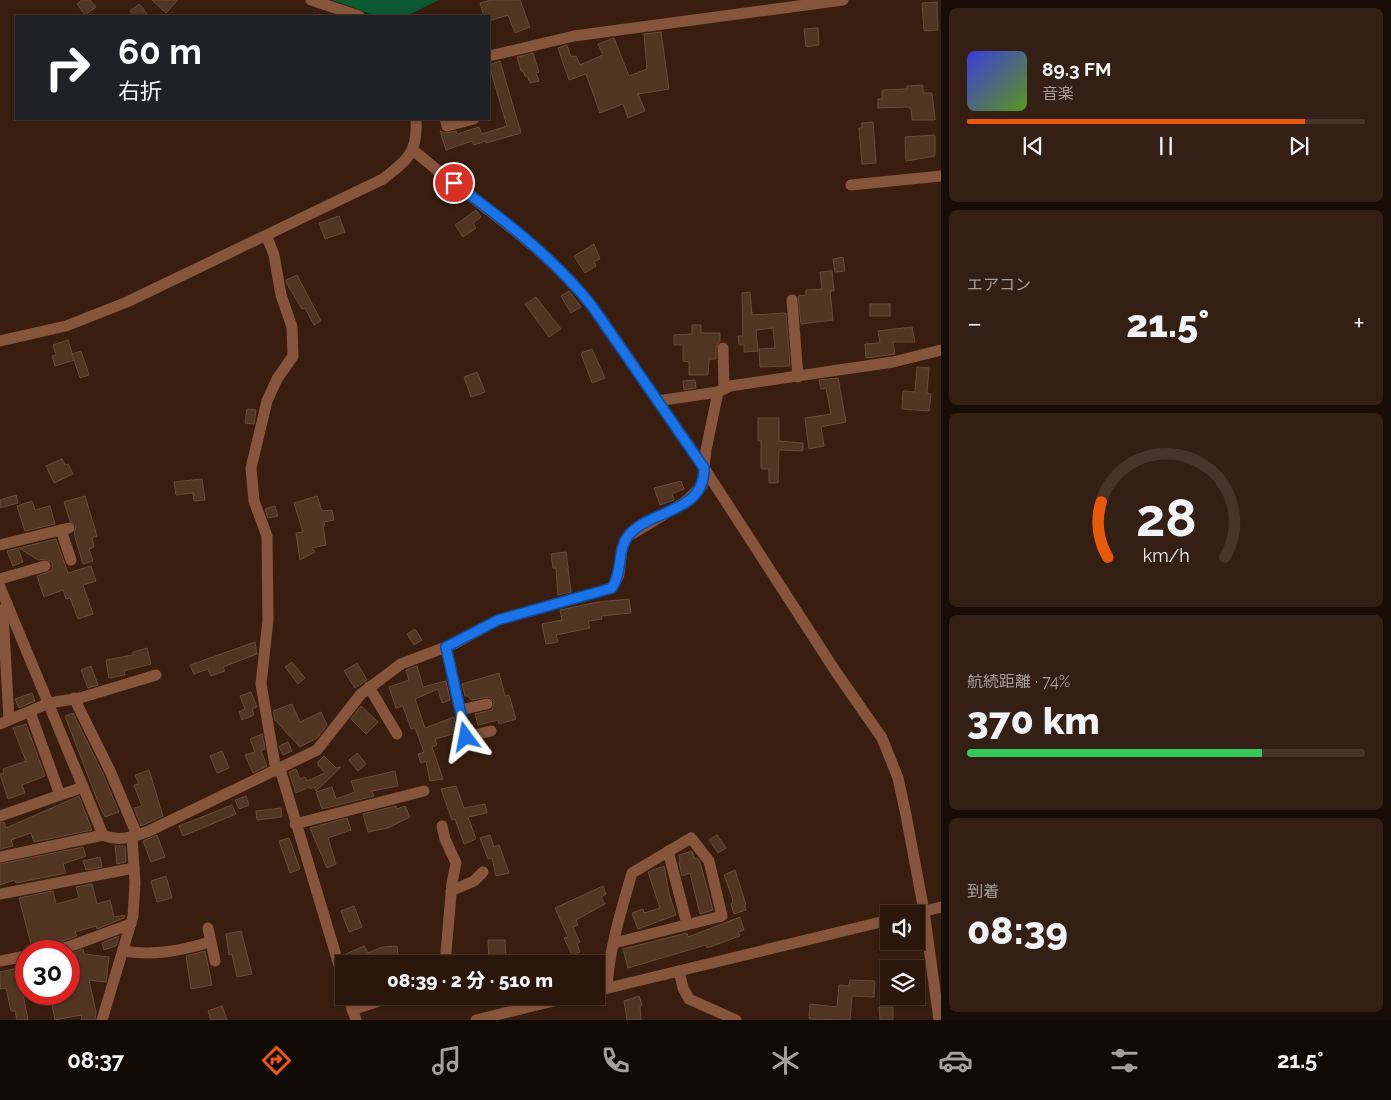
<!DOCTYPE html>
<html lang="ja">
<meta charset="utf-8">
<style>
:root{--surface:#2b160b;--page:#331f14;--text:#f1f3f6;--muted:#a69f9d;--line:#47352c;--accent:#ea580c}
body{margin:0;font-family:Raleway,"Noto Sans JP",sans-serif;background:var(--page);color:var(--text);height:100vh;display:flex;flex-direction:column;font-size:19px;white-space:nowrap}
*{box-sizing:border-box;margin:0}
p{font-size:16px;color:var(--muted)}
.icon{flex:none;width:28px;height:28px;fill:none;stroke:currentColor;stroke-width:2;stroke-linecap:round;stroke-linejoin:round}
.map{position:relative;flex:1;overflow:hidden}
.side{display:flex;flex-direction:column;gap:8px;padding:8px;background:#180c06;width:450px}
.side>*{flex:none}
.banner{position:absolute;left:15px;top:15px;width:475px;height:105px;border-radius:0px;box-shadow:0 1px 4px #0004,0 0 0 1px var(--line);background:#202124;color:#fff;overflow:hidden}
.controls{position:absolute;left:880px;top:905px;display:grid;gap:10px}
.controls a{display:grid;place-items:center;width:45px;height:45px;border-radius:0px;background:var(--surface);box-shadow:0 1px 4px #0004,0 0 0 1px var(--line);font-size:25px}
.speed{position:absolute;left:15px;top:940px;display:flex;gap:10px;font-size:25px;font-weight:700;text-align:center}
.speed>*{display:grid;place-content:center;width:65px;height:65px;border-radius:50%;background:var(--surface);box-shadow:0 1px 4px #0004,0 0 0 1px var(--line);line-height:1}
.speed .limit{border:8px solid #d22;background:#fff;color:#111}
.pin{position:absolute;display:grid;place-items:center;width:42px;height:42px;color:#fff;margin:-21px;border:2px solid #fff;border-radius:50%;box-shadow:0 1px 5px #0007}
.me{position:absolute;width:55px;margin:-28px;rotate:347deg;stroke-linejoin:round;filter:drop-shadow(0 0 4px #0008)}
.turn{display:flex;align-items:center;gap:18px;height:105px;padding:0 20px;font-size:22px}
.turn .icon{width:65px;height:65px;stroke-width:2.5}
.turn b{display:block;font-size:35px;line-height:42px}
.big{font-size:38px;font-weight:800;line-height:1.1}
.side .widget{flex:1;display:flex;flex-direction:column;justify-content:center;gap:8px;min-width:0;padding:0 18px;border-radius:8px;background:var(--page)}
.side .dial{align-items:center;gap:0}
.dial svg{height:130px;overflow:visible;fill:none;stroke:var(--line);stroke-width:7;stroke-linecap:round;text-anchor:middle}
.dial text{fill:var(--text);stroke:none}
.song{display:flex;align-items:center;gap:15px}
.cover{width:60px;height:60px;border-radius:8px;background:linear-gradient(135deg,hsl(240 70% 55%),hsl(90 70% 35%))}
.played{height:5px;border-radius:2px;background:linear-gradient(90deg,var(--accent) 85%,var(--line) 85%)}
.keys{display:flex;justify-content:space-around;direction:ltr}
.heat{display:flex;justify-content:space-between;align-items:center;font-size:28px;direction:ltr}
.charge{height:8px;border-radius:4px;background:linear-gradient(90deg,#34c759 74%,var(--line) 0)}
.trip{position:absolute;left:335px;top:955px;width:270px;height:50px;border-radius:0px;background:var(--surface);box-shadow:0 1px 4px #0004,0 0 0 1px var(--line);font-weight:800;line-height:50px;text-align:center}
.tab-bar{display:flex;height:80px;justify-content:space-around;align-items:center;background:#110904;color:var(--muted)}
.tab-bar .icon{width:35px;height:35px}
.tab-bar .on{color:var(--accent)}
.tab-bar b{font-size:22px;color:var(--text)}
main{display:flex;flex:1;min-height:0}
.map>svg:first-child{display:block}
</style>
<main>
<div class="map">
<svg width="941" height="1020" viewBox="0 0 941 1020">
<rect width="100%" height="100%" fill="#391e0f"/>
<polygon fill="#0b5932" points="332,0 439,0 406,16 376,16"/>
<g fill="#503522" stroke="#684c38">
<polygon points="82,0 90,0 96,7 85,15 77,4"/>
<polygon points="152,0 178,0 166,13"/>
<polygon points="491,0 520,0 530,27 515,33 508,15 489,21 489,16 484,16 480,3"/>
<polygon points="937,2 938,30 924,31 922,3"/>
<polygon points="139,4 149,16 134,16 130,11"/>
<polygon points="818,28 819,45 806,47 804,29"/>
<polygon points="661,32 669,89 638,94 645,111 628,118 623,104 600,113 586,74 569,80 558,48 567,45 571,57 576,56 580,65 603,55 598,44 614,38 629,76 647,69 644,34"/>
<polygon points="533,53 539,72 536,73 539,81 530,83 527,76 525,76 523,71 521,71 517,57"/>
<polygon points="500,61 521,133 486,143 486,141 474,145 472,141 446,150 440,131 446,133 456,131 457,134 479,127 482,134 507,126 489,65"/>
<polygon points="923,85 923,93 932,93 935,120 912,120 911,109 908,107 878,108 878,99 882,99 882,90 907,89 907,86"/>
<polygon points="873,122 876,163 862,164 859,128 862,128 862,123"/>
<polygon points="935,135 935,156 906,161 905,137"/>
<polygon points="476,210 481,217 473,223 476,228 463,237 455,225"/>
<polygon points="339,216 345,232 325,239 319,223"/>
<polygon points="594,244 600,259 594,261 596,266 585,273 574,256"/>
<polygon points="843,257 845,271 835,272 833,259"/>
<polygon points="832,271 834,291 830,291 833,320 801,324 798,296 806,295 806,290 822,289 820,272"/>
<polygon points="297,275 321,321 314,325 305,308 302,309 287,284 286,280"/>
<polygon points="569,291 581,307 571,313 561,296"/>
<polygon points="750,292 752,315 786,313 790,366 760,367 759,349 775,348 773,328 756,330 758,351 744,352 744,345 739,345 738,336 743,336 742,293"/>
<polygon points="536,297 561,329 549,337 525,304"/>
<rect x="870" y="304" width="20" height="12"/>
<polygon points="692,325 701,325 701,333 720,333 720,341 716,348 716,359 709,359 708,375 689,375 689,362 683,361 683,345 674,345 674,335 692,334"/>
<polygon points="912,327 915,342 893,342 895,354 866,358 865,344 880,343 878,331"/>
<polygon points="68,340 74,360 55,366 52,356 56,355 53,345"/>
<polygon points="592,349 605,378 592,383 581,353"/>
<polygon points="81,351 89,375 80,378 72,354"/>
<polygon points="917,367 929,368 927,393 931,394 929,411 902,409 903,391 915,392"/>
<polygon points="477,372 485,392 471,397 464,377"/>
<polygon points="838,378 846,422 821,427 824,446 809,449 805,418 831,414 826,388 821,389 819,380"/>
<polygon points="695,380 696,388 684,390 683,381"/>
<polygon points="247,409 256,410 254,424 245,423"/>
<polygon points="758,418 779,418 779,441 803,443 803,451 779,450 778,483 769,483 769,469 761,469 761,441 758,441"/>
<polygon points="62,459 65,465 68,464 73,474 54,483 46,466"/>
<polygon points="202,479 205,500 194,501 193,493 176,495 174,482"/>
<polygon points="681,481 684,489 672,494 674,500 660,505 654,488"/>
<polygon points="16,495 18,503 0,508 0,500"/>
<polygon points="85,496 97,536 92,538 94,547 89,549 93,561 83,564 74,534 76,526 70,521 64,502"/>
<polygon points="317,496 322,511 332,510 334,520 324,522 325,525 323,526 326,545 312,548 315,552 300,560 296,533 303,532 294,503"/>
<polygon points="32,501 35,510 50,506 55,524 25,531 17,506"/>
<polygon points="275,506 278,516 268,518 265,509"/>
<polygon points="56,539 68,573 91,566 96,581 83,585 93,614 78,619 70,598 66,599 63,590 44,597 37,576 53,570 52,563 46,559 38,560 19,548"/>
<polygon points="18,548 23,562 13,566 7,551"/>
<polygon points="566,552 571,592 558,595 556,568 553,568 551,554"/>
<polygon points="629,599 631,613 601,616 602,619 588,621 590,628 556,635 558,642 546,644 542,624 562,620 560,610 598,602"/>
<polygon points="415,629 422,640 414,645 407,634"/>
<polygon points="255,642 257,654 223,667 225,671 211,676 208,669 194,674 190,665"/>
<polygon points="147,648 151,664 124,671 125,675 109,678 106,660 133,655 133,652"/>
<polygon points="292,662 305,678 298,684 285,667"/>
<polygon points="357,663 367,680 355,688 344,671"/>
<polygon points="91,666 98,685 88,688 81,670"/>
<polygon points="417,666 423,687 446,681 450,700 442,703 438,689 415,699 425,728 454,717 457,733 435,739 437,745 432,747 443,779 430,781 426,761 421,763 418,754 424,752 415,728 411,729 403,706 396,708 389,687 409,680 406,670"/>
<polygon points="499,673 505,696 509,695 516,719 499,724 498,720 478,725 475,714 492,710 494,702 489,697 471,700 468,696 465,696 462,684"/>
<polygon points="251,692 257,707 252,709 254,715 242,720 239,712 245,709 240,696"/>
<polygon points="32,693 35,701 19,708 15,699"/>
<polygon points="292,704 300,722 321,712 327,725 317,738 300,747 275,720 273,711"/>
<polygon points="361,706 378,722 366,734 351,719"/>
<polygon points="73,713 103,774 119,812 105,817 100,807 65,716"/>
<polygon points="26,724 45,776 22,785 25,793 8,799 0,774 4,773 3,769 26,761 13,728"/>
<polygon points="262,734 265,749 261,751 267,766 253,773 245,755 255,752 250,739"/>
<polygon points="288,742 292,751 283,755 279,746"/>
<polygon points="222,751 229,768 217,773 210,756"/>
<polygon points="357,753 366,764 358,771 349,760"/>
<polygon points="324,756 336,768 341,767 316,791 314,787 310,789 309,787 296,793 289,772 296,769 300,779 305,777 307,781 325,773 318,765 318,762"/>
<polygon points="149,770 163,816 141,826 134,808 142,806 134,785 139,784 135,775"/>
<polygon points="395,771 398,786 372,791 374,796 322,809 316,792 332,787 336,799 355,792 351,781"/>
<polygon points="456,786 464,808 485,804 487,813 468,817 476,839 464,844 455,819 452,820 441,789"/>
<polygon points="79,796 92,830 34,842 31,833 11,840 13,846 0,849 0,823 4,822 6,828"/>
<polygon points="246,796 249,805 239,809 235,800"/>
<polygon points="232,805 236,814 183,836 179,826"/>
<polygon points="396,806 397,809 405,806 410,817 388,828 368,832 363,814"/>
<polygon points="281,808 282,817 257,820 256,811"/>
<polygon points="347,818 351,830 328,838 336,864 327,868 310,828"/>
<polygon points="157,835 165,857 151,862 143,841"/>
<polygon points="490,835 494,847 499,845 509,873 496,876 492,858 488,859 480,838"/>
<polygon points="717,835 726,848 718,853 709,840"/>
<polygon points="289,838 300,869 290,873 279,841"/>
<polygon points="115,846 125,846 126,862 117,864"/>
<polygon points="83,847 86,856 63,864 66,873 16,883 15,880 0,885 0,864"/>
<polygon points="692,851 695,859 697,858 700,862 713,910 700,914 690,873 682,876 679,862 680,861 679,855"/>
<polygon points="100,857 102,867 86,870 83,861"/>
<polygon points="664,866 669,893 676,915 638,929 632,913 643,909 644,913 660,908 648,872"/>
<polygon points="735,870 746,905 744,905 746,910 734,914 731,904 733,903 732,897 724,875"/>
<polygon points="166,876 172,898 157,902 151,881"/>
<polygon points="92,884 97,904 110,900 114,917 125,915 124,918 97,929 96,926 75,932 77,936 66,940 32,948 19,898 53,891 56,904 79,898 76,887"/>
<polygon points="603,886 606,894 601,897 605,904 576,920 578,925 573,927 580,942 577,944 580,952 572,955 564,938 568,937 555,908"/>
<polygon points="354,906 362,927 349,932 341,911"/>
<polygon points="740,917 744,930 738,932 740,936 707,948 706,945 628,968 623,949 687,933 688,937"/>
<polygon points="241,931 252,974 237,977 232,954 229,955 226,934"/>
<polygon points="119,936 116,946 104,950 102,943"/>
<polygon points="488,940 505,940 506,960 489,960"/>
<polygon points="364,946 368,953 382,947 397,946 399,961 388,962 389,964 352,964 346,954"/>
<polygon points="83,949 84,954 109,957 106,982 89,980 96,1012 95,1020 81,1020 82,1015 55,1020 50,994 74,994 69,975 69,954"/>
<polygon points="205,951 212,985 191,989 186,956"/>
<polygon points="23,967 26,988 22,989 28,1020 17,1020 15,1011 11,1011 6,988 0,989 0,972"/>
<polygon points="850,980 875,981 874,997 852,996 850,1020 809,1019 810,1004 837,1007 839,985 849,986"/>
<polygon points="639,996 642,1005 640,1006 641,1020 627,1020 624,1001"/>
<polygon points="222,1006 227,1020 211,1020 208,1011"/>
<polygon points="879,1007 893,1007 893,1020 880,1020"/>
</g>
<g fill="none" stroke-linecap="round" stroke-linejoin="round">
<g stroke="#87543c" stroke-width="11">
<polyline points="311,0 359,16"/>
<polyline points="489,56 574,36 843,0"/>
<polyline points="445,119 447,126 474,119"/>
<path d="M413,150C475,203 540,242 592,306L704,468L836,672L882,738L898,778L906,815L924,911L939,1020"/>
<polyline points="851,185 941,176"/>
<polyline points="267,237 274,255 281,295 292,327 293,356 277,379 267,401 251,468 254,501 267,536 268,620 261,684 276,771"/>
<polyline points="792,300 798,377"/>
<path d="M0,341L66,326L127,302L383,179C408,160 418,152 416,119"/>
<polyline points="723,348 724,389"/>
<polyline points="657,401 718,392"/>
<polyline points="61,530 71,560"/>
<polyline points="0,545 69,528"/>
<polyline points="0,579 45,566"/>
<polyline points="0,587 103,835"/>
<polyline points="7,603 3,613 9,720"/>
<polyline points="446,647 466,737 491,731"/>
<polyline points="369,687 397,734"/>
<polyline points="74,698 110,771 137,835"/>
<polyline points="460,710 487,704"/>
<polyline points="30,712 60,795"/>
<polyline points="0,724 49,703 80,698 156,675"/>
<polyline points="280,769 344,982"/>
<polyline points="0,816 83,787"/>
<polyline points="295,824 424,791"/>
<polyline points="442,826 445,839 456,863 452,883 445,964"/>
<polyline points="668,851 687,924"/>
<path d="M0,857L103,835C119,842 133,837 149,831L317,750L361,694L401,664L454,644L498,620L612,588L619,575L622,548L627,537L685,502L702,486L706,450L718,392L730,386L893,362L941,350"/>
<polyline points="451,891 474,881 483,872"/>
<polyline points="0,894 134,868"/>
<polyline points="913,914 941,907"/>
<polyline points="208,928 215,961"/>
<polyline points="48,951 68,947 131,924"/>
<path d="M123,951C154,956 179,951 210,942"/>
<polyline points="0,961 26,956"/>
<polyline points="679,971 683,988 689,999 736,1020"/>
<path d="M607,988C609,949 621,911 632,873L691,838L709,861L722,916L614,943"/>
<polyline points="596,991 889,920"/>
<polyline points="348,996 356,1020"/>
<polyline points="352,1010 379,1001 384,996"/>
<polyline points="102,1020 133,916 135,883 132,837"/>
<polyline points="476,1020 574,996"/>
</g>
</g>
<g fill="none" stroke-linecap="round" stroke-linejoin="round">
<defs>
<path id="route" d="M454,183C504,220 553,257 592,306L704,468C705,514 649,509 628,536C617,550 623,571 612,588L498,620L446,647L466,737"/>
</defs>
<use href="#route" stroke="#114b97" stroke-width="12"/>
<use href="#route" stroke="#1a73e8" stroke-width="9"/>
</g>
</svg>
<div class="controls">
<a><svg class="icon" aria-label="sound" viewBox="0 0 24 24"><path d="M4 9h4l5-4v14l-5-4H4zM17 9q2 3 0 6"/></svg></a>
<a><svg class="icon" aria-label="layers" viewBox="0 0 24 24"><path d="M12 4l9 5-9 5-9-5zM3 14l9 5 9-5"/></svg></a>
</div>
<div class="speed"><div class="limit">30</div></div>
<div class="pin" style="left:454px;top:183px;background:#d93025"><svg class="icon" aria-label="arrive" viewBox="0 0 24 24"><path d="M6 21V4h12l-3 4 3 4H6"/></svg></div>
<svg class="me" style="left:466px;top:737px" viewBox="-20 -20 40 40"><path d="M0-17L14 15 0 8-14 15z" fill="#1a73e8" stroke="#fff" stroke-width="4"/></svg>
<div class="trip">08:39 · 2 分 · 510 m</div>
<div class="banner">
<div class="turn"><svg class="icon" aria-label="right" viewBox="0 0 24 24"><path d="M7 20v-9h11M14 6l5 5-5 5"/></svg><div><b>60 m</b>右折</div></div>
</div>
</div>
<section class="side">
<div class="widget">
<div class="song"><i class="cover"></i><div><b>89.3 FM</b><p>音楽</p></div></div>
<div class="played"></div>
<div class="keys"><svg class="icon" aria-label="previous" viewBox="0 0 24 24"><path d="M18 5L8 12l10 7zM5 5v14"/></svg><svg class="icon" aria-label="pause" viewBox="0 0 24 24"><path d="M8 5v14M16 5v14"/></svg><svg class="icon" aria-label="next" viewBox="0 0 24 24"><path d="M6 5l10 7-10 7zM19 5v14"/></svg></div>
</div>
<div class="widget"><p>エアコン</p>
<div class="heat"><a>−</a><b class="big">21.5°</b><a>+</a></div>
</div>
<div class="widget dial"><svg viewBox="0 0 100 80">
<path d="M14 69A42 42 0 1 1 86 69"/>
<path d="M14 69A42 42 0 0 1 10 35" stroke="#ea580c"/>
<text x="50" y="56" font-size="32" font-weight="700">28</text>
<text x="50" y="72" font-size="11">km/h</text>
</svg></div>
<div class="widget"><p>航続距離 · 74%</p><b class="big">370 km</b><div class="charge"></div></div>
<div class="widget"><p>到着</p><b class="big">08:39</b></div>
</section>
</main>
<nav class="tab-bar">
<b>08:37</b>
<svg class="icon on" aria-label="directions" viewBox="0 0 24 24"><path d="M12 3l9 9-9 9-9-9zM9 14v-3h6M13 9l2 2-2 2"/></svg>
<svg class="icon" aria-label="music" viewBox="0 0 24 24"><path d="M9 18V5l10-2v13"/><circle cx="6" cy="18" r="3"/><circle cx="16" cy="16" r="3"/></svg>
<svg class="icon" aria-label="phone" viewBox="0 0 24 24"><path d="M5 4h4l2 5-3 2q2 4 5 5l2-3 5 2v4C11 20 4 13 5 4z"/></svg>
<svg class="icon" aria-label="climate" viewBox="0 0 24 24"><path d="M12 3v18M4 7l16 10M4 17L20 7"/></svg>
<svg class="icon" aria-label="car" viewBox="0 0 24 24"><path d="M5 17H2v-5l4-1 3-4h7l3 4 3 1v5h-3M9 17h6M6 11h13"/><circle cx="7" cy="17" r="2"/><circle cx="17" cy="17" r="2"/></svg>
<svg class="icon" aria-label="filters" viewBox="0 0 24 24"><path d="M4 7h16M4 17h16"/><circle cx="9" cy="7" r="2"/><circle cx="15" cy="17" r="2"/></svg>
<b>21.5°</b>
</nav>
